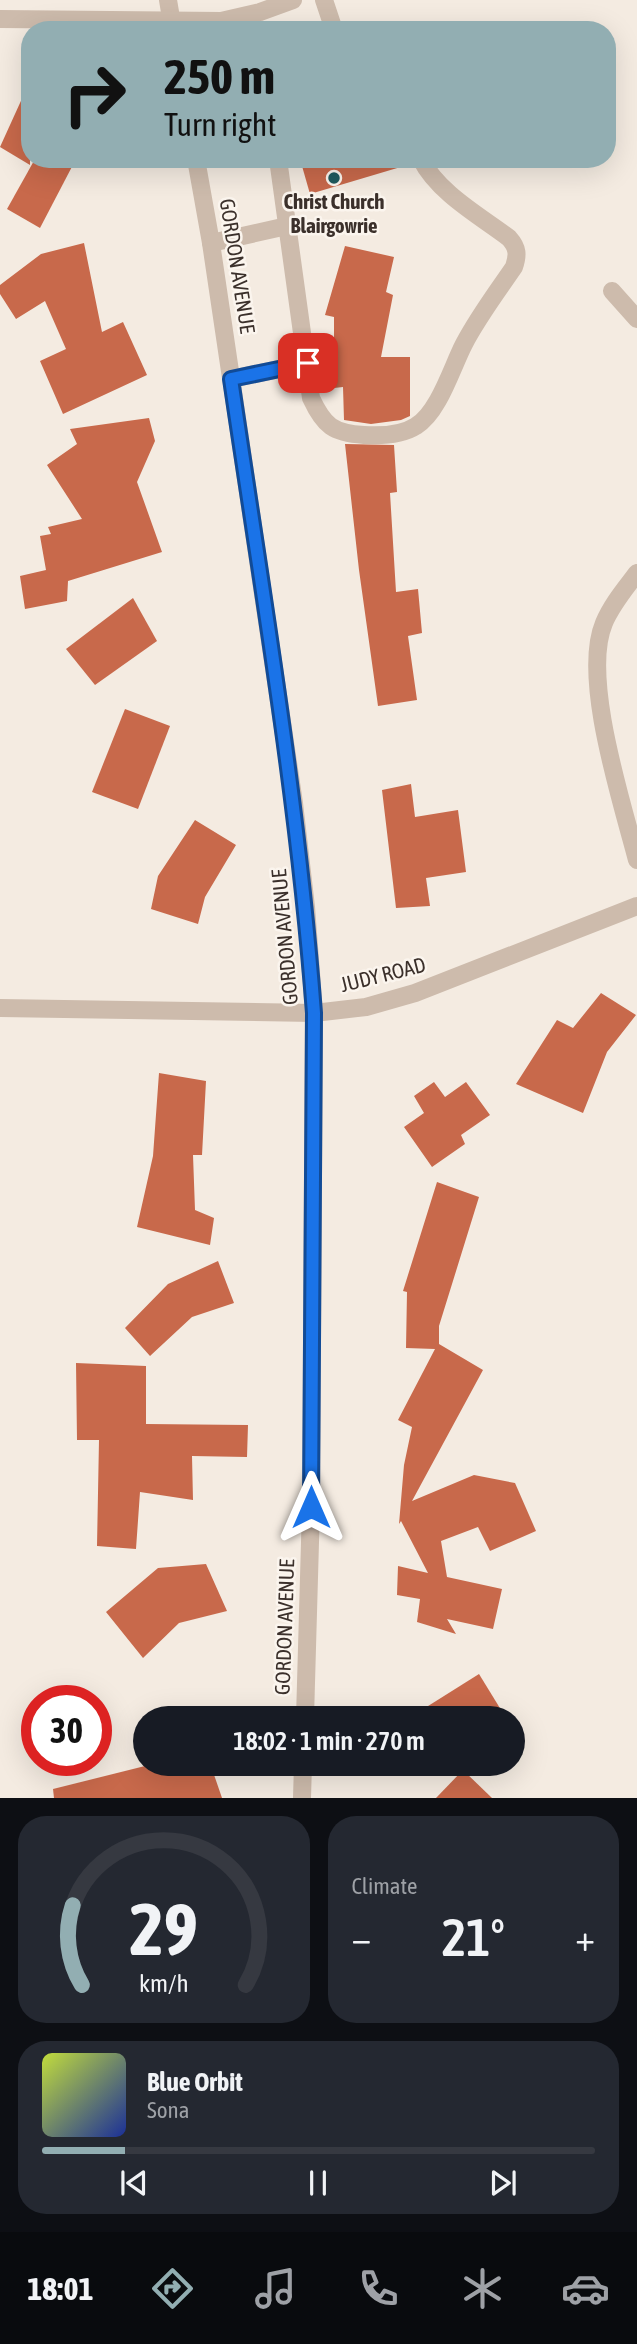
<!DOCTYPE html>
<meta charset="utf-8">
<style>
:root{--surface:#171b24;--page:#242831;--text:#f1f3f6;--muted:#9ea1a6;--line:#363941;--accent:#92aeb2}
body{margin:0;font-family:"Asap Condensed",sans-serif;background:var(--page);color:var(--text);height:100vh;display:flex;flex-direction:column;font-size:26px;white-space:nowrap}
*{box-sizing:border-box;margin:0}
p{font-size:23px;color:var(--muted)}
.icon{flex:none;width:38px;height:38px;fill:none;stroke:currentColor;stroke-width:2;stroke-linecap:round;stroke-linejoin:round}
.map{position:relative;height:1798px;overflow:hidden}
.drawer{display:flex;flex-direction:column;gap:18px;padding:18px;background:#0d0f14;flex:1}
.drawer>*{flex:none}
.hud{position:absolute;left:21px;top:21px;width:595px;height:147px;border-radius:28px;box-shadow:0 7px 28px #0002;background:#92aeb2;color:#111;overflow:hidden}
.speed{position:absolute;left:21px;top:1685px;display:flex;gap:14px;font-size:35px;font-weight:700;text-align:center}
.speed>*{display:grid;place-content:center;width:91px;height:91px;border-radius:50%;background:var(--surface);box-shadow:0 7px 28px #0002;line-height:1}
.speed .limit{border:10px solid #d22;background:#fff;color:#111}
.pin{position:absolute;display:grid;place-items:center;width:60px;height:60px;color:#fff;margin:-30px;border-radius:14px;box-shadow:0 4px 10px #0006}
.me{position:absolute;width:77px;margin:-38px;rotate:0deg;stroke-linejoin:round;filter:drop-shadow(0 0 5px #0008)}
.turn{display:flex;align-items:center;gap:24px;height:147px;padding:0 28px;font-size:32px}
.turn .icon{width:91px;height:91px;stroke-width:2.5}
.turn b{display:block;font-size:49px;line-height:60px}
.big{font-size:52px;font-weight:600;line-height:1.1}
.drawer .widget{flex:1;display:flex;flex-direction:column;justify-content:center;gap:10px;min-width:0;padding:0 24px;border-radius:28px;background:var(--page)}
.drawer .dial{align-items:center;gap:0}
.dial svg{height:182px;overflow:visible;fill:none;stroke:var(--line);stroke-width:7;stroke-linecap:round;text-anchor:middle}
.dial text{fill:var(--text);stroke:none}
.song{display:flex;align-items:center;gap:21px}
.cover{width:84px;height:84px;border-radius:10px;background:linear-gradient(135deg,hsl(70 70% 55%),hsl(230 70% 35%))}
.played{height:7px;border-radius:4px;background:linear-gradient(90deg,var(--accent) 15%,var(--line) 15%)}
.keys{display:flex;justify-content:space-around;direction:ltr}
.heat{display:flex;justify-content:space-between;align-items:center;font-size:38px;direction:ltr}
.drawer .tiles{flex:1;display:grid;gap:18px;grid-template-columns:1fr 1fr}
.widget:last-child{grid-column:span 2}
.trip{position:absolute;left:133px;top:1706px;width:392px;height:70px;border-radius:35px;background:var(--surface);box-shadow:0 7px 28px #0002;font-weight:600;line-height:70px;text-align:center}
.dock{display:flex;height:112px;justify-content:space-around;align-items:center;background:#090b0e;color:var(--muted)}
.dock .icon{width:49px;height:49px}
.dock .on{color:var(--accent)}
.dock b{font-size:32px;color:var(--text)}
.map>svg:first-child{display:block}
</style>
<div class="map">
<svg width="637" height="1798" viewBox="0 0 637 1798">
<rect width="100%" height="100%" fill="#f4ebe1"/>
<g fill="#c8694b">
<polygon points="30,81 30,165 0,147"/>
<polygon points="35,159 76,159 40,228 7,209"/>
<polygon points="300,159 403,159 404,166 310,194"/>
<polygon points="84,243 102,332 123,322 147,375 63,414 40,361 66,349 45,301 16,319 0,294 0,285 41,254"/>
<polygon points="345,246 394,257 386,292 393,295 381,357 410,357 410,416 401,420 371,424 344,420 343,387 334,388 334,317 325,315"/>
<polygon points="149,418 155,441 137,482 162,552 68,581 67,601 25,609 20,576 46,570 40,536 51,534 48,527 82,519 47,465 77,444 70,429"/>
<polygon points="345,444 394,445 397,492 390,493 396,592 418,589 422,633 408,636 417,700 378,706 359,570"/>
<polygon points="133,598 157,641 95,685 66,649"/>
<polygon points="125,709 170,726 138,809 92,792"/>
<polygon points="411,784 415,817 458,810 466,872 426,878 430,906 396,908 382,790"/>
<polygon points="195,820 236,845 205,897 198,924 151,909 158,876"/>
<polygon points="601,993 636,1015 607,1052 583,1113 516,1084 557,1020 573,1028"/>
<polygon points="159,1073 206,1081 202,1155 193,1155 195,1210 214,1218 210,1245 137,1227 153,1156"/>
<polygon points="434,1082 445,1097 466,1082 490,1115 461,1135 465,1144 432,1167 404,1127 424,1113 414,1096"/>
<polygon points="437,1182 479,1197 439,1326 439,1344 483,1370 412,1501 474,1475 515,1483 536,1531 490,1551 478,1527 441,1541 447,1577 502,1589 493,1629 447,1619 456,1634 417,1622 420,1599 397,1595 398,1566 428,1573 401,1521 399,1524 404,1465 412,1427 398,1420 435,1349 406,1348 407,1292 403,1291"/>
<polygon points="218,1261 234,1303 192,1317 150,1356 125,1328 168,1284"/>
<polygon points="76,1363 146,1366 146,1424 248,1425 247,1457 192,1456 193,1500 140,1492 136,1549 97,1546 99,1440 77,1440"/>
<polygon points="206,1564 227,1611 179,1623 143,1658 106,1612 158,1568"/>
<polygon points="479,1674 506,1718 409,1718"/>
<polygon points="153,1764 211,1766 222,1798 54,1798 53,1789"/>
<polygon points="463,1770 492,1798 436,1798"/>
</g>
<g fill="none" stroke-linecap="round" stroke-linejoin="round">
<g stroke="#cdbbac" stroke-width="18">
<polyline points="168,0 173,30"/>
<polyline points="324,0 334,30"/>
<polyline points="0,19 221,21 260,12 293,0"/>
<polyline points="196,159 211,243 294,803 306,907 314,1013 311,1507 305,1718"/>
<path d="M278,159L311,398C324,426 333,433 364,435C380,436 402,435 416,426C439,412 452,367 464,344C478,317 497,292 514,267C518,255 518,248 509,238C480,216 438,193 421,159"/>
<polyline points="211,243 287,226"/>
<polyline points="612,291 637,319"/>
<polyline points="231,379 308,363"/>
<path d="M637,573C625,589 612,604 604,623C581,677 622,802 637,860"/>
<polyline points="0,1008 314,1013 366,1007 415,993 637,906"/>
<polyline points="302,1798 303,1764"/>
</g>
</g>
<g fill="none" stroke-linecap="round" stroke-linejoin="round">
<defs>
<path id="route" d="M308,363L231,379C262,590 298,800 314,1013L311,1507"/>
</defs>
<use href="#route" stroke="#114b97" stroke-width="18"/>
<use href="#route" stroke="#1a73e8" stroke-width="12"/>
</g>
<circle fill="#1f5a5e" stroke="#fbf5ee" stroke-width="2.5" cx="334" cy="178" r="7"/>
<g text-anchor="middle" stroke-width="5" stroke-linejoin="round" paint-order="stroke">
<g font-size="21" font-weight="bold" fill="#3b302b" stroke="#fbf5ee">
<text x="334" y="209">Christ Church<tspan x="334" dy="24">Blairgowrie</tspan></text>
</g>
<g font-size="21" fill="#3b302b" stroke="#fbf5ee">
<text transform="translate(237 266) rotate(81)" y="7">GORDON AVENUE</text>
<text transform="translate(285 937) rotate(-95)" y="7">GORDON AVENUE</text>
<text transform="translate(383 975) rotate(-14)" y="7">JUDY ROAD</text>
<text transform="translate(285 1627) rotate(-88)" y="7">GORDON AVENUE</text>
</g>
</g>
</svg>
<div class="speed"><div class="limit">30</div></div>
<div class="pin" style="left:308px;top:363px;background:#d93025"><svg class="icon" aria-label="arrive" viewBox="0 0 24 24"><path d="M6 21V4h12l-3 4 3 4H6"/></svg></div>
<svg class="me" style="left:311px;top:1507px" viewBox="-20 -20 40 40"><path d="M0-17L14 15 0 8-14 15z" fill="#1a73e8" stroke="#fff" stroke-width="4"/></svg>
<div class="trip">18:02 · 1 min · 270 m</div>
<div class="hud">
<div class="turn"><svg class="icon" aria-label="right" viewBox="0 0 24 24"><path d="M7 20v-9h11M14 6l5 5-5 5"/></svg><div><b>250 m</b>Turn right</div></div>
</div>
</div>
<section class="drawer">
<div class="tiles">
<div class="widget dial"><svg viewBox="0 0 100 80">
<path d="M14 69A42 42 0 1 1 86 69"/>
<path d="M14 69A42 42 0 0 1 10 34" stroke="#92aeb2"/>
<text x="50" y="56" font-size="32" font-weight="700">29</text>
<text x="50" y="72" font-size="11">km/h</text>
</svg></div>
<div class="widget"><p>Climate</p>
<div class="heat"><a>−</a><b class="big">21°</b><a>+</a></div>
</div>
<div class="widget">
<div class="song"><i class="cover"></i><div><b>Blue Orbit</b><p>Sona</p></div></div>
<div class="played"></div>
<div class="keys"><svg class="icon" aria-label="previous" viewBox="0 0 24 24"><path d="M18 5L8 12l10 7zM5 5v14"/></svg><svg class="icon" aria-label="pause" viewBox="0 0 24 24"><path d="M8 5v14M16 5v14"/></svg><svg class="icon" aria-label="next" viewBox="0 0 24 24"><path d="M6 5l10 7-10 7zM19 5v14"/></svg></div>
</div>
</div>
</section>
<nav class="dock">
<b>18:01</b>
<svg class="icon on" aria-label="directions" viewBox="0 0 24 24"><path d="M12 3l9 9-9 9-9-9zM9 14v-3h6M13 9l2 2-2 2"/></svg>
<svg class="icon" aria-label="music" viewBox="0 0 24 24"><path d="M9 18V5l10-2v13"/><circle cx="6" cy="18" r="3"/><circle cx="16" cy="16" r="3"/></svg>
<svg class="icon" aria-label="phone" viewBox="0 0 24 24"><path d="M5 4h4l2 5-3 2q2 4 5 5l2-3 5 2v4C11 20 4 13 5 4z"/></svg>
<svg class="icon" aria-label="climate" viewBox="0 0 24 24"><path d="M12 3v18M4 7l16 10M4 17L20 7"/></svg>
<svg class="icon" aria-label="car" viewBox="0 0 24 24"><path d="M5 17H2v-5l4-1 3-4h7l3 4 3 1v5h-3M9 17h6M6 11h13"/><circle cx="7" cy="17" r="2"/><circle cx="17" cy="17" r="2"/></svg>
</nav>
